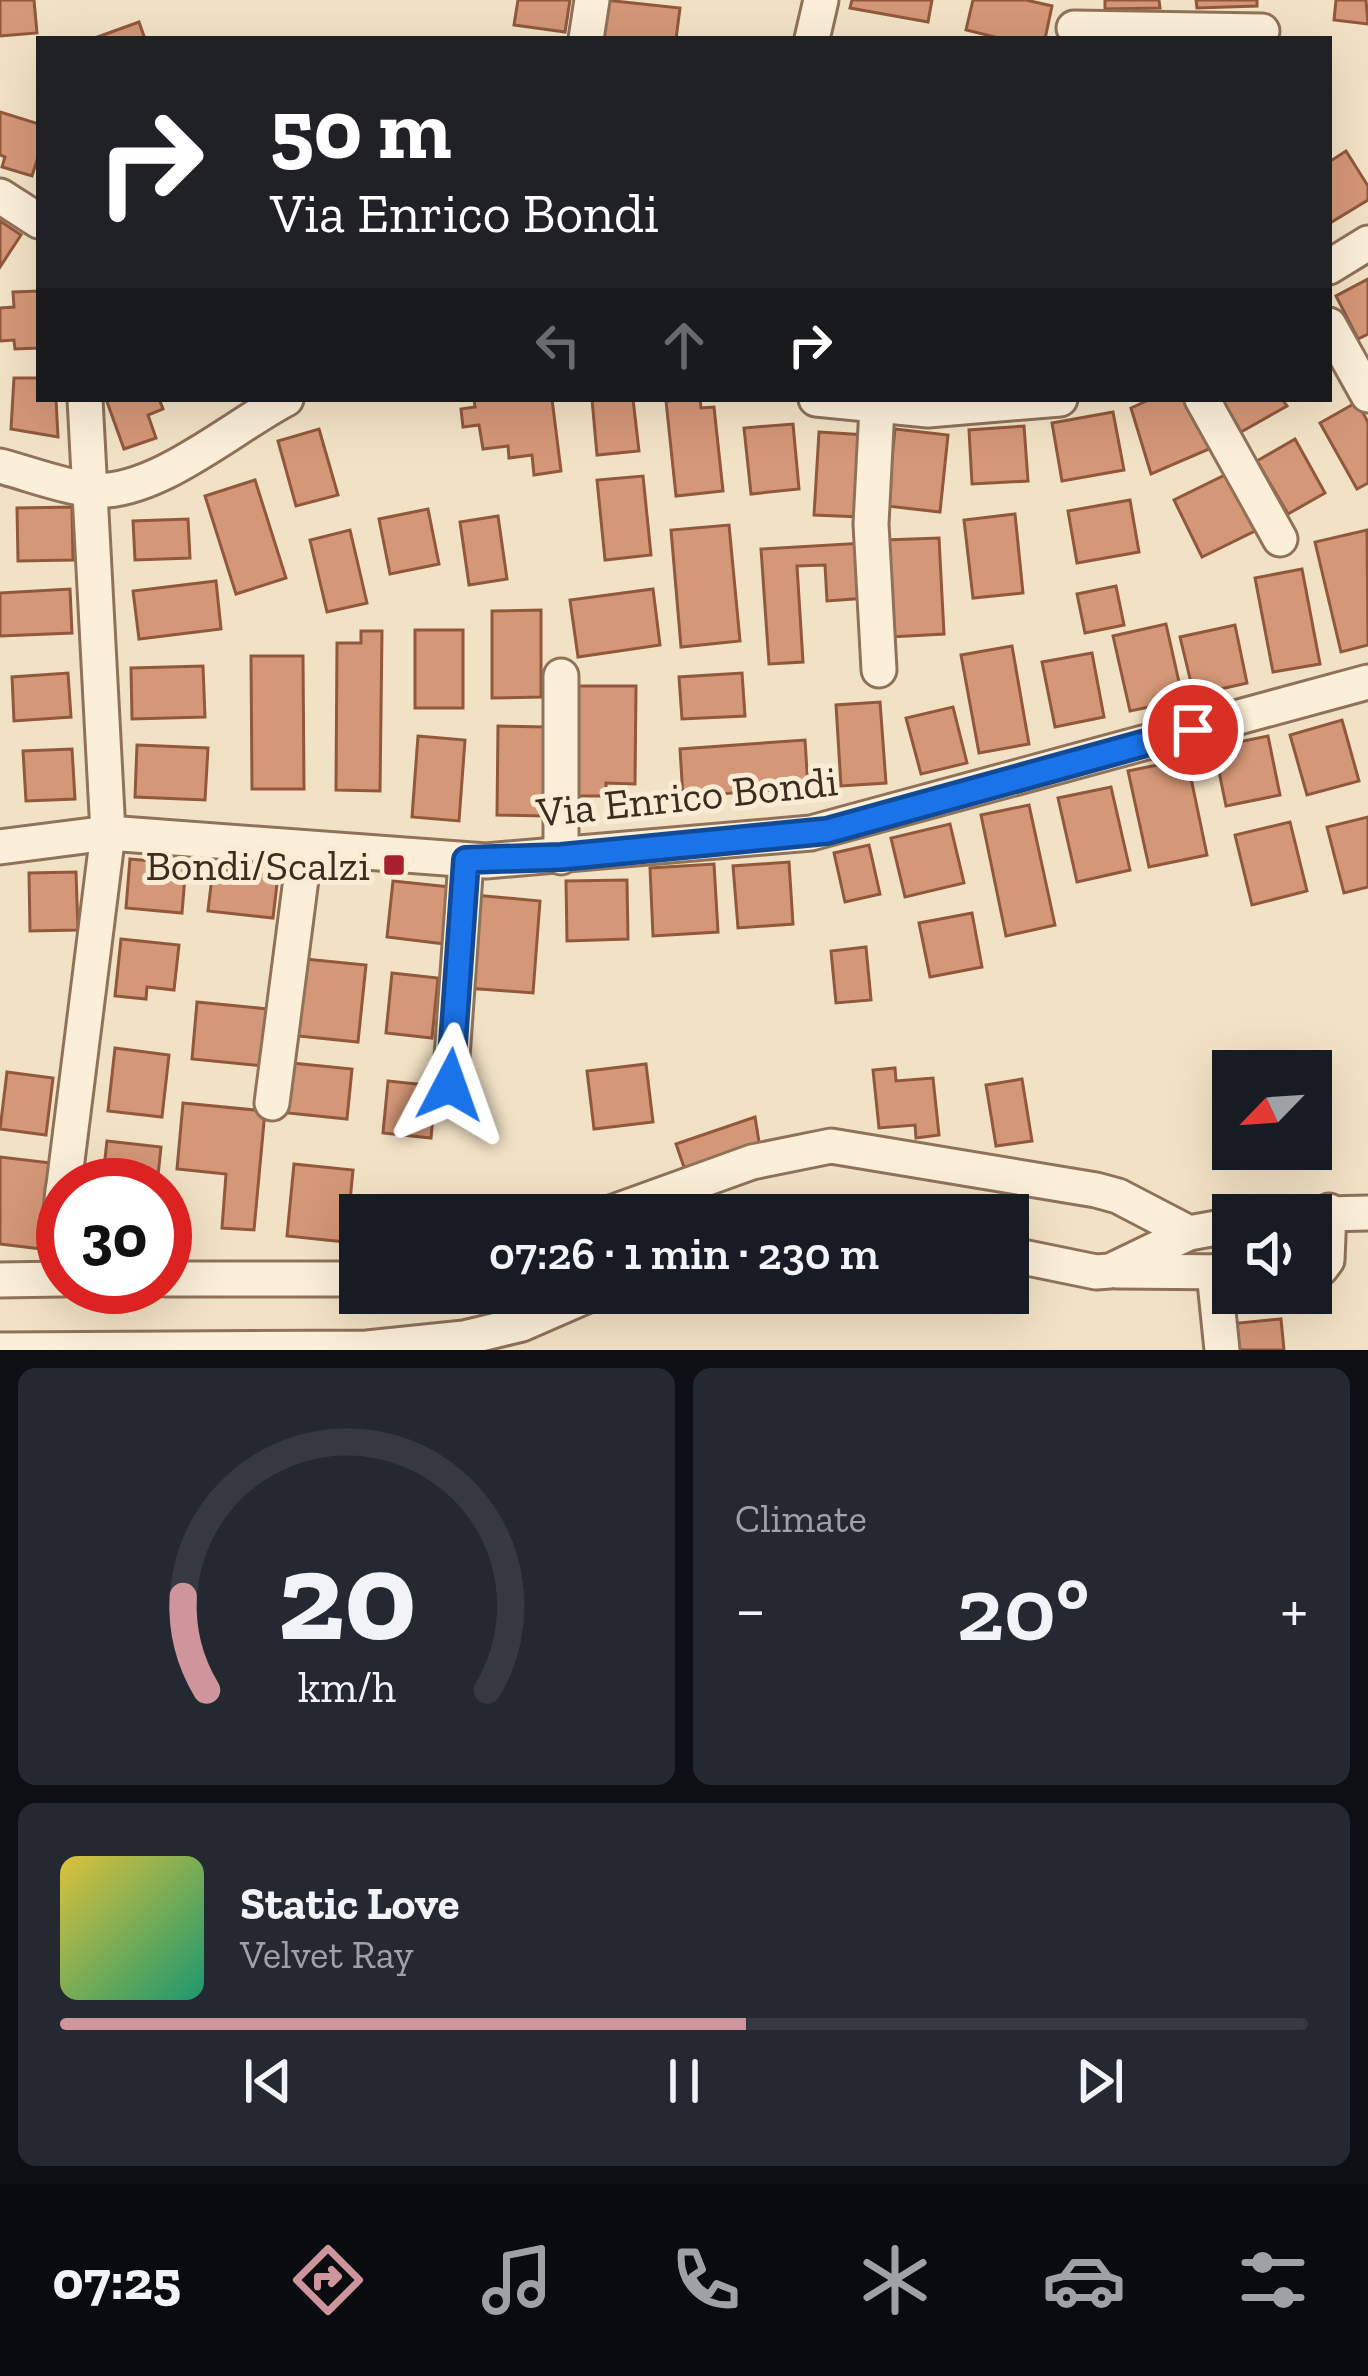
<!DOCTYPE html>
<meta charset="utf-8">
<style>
:root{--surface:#171b24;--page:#242831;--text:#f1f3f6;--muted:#9ea1a6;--line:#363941;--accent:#cf959c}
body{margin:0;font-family:"Zilla Slab",serif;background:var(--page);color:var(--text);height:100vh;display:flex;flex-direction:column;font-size:45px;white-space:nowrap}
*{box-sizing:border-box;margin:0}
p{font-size:39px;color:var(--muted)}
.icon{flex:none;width:66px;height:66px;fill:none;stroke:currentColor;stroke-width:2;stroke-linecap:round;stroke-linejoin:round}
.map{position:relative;height:1350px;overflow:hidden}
.side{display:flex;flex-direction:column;gap:18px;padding:18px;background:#0d0f14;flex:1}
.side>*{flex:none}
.hud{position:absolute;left:36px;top:36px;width:1296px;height:366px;border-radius:0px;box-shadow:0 12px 48px #0002;background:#202124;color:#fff;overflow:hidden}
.needle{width:78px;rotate:245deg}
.fabs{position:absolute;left:1212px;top:1050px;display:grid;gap:24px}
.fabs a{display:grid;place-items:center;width:120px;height:120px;border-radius:0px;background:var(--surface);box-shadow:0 12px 48px #0002;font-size:60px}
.speed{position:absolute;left:36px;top:1158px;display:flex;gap:24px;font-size:60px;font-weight:700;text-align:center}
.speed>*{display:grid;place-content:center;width:156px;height:156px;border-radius:50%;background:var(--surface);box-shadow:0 12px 48px #0002;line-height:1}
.speed .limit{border:18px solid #d22;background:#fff;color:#111}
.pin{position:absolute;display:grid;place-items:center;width:102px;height:102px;color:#fff;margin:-51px;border:6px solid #fff;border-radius:50%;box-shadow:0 3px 12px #0007}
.me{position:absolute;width:132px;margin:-66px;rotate:4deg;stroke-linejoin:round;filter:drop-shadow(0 0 9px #0008)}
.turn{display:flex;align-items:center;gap:42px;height:252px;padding:0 36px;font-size:54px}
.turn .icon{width:156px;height:156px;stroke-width:2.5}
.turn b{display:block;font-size:84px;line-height:102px}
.lanes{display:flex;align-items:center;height:114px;padding:0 36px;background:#0003;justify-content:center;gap:60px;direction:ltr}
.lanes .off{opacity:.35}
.big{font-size:90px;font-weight:600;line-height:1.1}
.side .card{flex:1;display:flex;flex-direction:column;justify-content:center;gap:18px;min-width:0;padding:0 42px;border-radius:18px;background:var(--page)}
.side .dial{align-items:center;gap:0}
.dial svg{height:312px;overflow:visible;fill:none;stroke:var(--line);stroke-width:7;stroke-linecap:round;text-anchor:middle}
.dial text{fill:var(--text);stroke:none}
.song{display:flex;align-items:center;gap:36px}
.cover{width:144px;height:144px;border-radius:18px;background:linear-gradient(135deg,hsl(50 70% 55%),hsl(160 70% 35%))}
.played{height:12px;border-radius:6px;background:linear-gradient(90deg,var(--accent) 55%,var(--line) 55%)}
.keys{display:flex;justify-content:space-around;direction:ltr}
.heat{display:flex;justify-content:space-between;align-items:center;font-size:66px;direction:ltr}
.side .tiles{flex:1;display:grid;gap:18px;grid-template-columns:1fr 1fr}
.card:last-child{grid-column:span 2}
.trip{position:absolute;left:339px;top:1194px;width:690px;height:120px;border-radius:0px;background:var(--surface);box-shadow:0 12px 48px #0002;font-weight:600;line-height:120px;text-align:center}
.tab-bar{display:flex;height:192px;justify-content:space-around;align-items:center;background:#090b0e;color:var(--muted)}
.tab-bar .icon{width:84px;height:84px}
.tab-bar .current{color:var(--accent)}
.tab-bar b{font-size:54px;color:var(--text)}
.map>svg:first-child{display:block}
</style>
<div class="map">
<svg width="1368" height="1350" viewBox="0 0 1368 1350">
<rect width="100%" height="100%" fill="#f2e2c5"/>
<g fill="#d49777" stroke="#91583c" stroke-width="3">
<polygon points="0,0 34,0 37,33 0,36"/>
<polygon points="518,0 570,0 565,32 514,25"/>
<polygon points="605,0 680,8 676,39 601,39"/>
<polygon points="852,0 932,0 928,22 850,8"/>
<polygon points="973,0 1026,0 1052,6 1045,39 1003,39 966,30"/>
<polygon points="1105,0 1159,0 1160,8 1105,9"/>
<polygon points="1196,0 1257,0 1257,6 1197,8"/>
<polygon points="1336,0 1366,0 1368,24 1334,20"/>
<polygon points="139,22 145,39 92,39"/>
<polygon points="0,112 39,124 39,154 32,176 2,167 5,157 0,155"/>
<polygon points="1346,151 1368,186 1368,200 1330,223 1329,162"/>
<polygon points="0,221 21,235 0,267"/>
<polygon points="1368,279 1368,334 1358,339 1336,296"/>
<polygon points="39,291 39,348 15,349 14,340 0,341 0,308 14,307 13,292"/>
<polygon points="14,378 39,378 39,399 56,399 58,437 11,429"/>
<polygon points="106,399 159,399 163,409 148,415 156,438 124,449"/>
<polygon points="474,399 552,399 561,471 534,475 532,455 509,458 508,446 483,449 479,425 463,427 461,409 475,407"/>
<polygon points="592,399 633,399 639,451 597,455"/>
<polygon points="700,399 701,408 714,407 723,491 676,496 666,401"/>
<polygon points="1151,399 1191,399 1216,446 1151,474 1131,408"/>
<polygon points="1222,399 1282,399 1287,406 1241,432"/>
<polygon points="1357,402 1368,422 1368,483 1357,489 1320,423"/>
<polygon points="1113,412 1124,470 1062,481 1052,423"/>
<polygon points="793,424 799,489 751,494 744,428"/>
<polygon points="1024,426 1028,481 972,484 969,430"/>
<polygon points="319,429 338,495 296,506 278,441"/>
<polygon points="895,429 948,435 940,512 887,506"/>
<polygon points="819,432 866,435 861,517 814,515"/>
<polygon points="1295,439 1325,493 1288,514 1257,461"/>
<polygon points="1233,471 1261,528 1202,557 1174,500"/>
<polygon points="643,476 651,555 605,560 597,480"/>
<polygon points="255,480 286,578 236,594 205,496"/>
<polygon points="1130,500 1139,552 1077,563 1068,511"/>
<polygon points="72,507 73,560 18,561 17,508"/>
<polygon points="428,509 439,564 390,574 379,519"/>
<polygon points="1015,514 1023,593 973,598 964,520"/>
<polygon points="498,516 507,579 469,585 460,522"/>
<polygon points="188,519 190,558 135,560 133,521"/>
<polygon points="729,525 740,641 681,647 671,530"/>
<polygon points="350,530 367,603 327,612 310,540"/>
<polygon points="1367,530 1368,645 1341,652 1315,542"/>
<polygon points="939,538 944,634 890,637 885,540"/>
<polygon points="864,543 867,598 827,601 825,565 797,566 803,662 769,664 761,549"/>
<polygon points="1302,569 1320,664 1273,672 1255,578"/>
<polygon points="216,581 221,629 139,639 133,591"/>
<polygon points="1116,586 1124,625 1085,633 1077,594"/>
<polygon points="70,589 72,633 0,636 0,593"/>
<polygon points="653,589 660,645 578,657 570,600"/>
<polygon points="541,610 541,697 492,698 492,611"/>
<polygon points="1166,624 1183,700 1130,711 1113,636"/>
<polygon points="1235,625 1247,683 1194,695 1180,637"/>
<rect x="415" y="630" width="48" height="78"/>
<polygon points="361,631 382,631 380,791 336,790 337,643 361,643"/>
<polygon points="1012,646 1029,744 979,753 961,655"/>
<polygon points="1092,653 1104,717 1055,727 1042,662"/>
<polygon points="251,656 303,656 304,789 252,789"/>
<polygon points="203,666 205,717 132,719 131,668"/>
<polygon points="68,673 71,717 14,721 12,677"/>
<polygon points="742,673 745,716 682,719 679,677"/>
<polygon points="573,686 636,686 635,784 606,783 606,796 571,796"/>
<polygon points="880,702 886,783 841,786 836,705"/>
<polygon points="953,707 967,763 921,774 906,718"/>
<polygon points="1342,720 1359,781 1307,795 1290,735"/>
<polygon points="498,726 546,727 546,816 497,815"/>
<polygon points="418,736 465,740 459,821 412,817"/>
<polygon points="1268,736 1280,795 1226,806 1214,747"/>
<polygon points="805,740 808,787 683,797 680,749"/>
<polygon points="137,745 208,748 205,800 135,797"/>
<polygon points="72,749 75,799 26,801 23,751"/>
<polygon points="1187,759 1207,855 1149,867 1128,771"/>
<polygon points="1111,787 1130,870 1077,882 1058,798"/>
<polygon points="1029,805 1055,925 1006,936 981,815"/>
<polygon points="1368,817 1368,887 1344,893 1327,827"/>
<polygon points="1290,822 1307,891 1252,905 1235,835"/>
<polygon points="950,824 964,883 905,897 891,838"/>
<polygon points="869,845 880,894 845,902 834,853"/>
<polygon points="130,859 186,864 182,913 126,908"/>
<polygon points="789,862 793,924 738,928 733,866"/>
<polygon points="714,864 718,932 653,936 650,868"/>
<polygon points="213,868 278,875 273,918 208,911"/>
<polygon points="76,872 78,930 30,931 29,873"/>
<polygon points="627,880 628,939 567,941 566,881"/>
<polygon points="393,881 451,887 445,944 387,937"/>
<polygon points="474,895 540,901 533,993 467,988"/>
<polygon points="972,913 982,967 930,977 919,923"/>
<polygon points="121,939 179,945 174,990 147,987 146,999 115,996"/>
<polygon points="866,947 871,1000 836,1003 831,951"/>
<polygon points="305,959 366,965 358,1042 298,1036"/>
<polygon points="392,973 438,978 432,1038 386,1033"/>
<polygon points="197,1002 268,1009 263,1066 192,1059"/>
<polygon points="115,1048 169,1055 162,1117 108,1111"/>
<polygon points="292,1063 352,1069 347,1119 288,1113"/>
<polygon points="646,1064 653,1122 594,1129 587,1071"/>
<polygon points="895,1068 896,1081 933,1078 939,1135 916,1138 915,1125 879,1128 873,1070"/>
<polygon points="7,1072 53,1078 46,1135 0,1129"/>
<polygon points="1022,1079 1032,1141 996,1146 986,1085"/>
<polygon points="388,1081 436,1086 431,1138 383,1133"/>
<polygon points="183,1103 265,1111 254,1230 222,1228 226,1174 177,1169"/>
<polygon points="755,1117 760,1148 686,1173 676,1144"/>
<polygon points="107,1141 161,1147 157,1185 102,1185"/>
<polygon points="0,1157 51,1163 42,1249 0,1244"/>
<polygon points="294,1164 353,1170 346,1242 287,1236"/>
<polygon points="1281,1319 1284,1350 1232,1350 1229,1324"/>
</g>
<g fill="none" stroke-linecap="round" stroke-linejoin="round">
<defs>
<g id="minor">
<polyline points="1074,28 1262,31"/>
<polyline points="586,39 592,0"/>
<polyline points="812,39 821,0"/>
<polyline points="0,196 39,221"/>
<polyline points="1329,267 1368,243"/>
<polyline points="1329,325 1368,395"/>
<polyline points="816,399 928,410 1060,399"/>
<polyline points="1202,399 1280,539"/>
<polyline points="877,407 871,524 879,670"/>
<path d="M0,466C30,474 61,486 91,490C153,497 232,427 286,399"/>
<polyline points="561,676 561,857"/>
<polyline points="0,847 108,833 486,861 811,833 1368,682"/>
<polyline points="450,1085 466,861"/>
<polyline points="272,1103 305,848"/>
<polyline points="64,1185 108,833 85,399"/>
<polyline points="605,1215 752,1162 831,1146 1096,1190 1118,1196 1189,1233 1233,1225"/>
<polyline points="1284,1215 1368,1213"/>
<polyline points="59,1231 63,1190"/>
<polyline points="1008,1254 1096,1272 1110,1271 1189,1233"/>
<polyline points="1311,1268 1321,1268 1327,1260 1329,1211"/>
<polyline points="1117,1271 1233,1272"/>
<polyline points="1214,1272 1222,1350"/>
<polyline points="165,1279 360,1279"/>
<polyline points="0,1280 63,1279"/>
<polyline points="0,1350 367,1348 464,1338 522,1324 593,1293"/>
</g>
</defs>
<use href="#minor" stroke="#907259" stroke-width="39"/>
<use href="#minor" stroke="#fcefd9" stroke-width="33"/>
</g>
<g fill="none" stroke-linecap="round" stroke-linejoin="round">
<defs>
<polyline id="route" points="450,1085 466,860 561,857 827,831 1193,730"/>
</defs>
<use href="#route" stroke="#114b97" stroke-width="30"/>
<use href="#route" stroke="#1a73e8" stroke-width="21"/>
</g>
<rect fill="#a5222d" stroke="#f9ecd5" stroke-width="4.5" x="382" y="853" width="24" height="24" rx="6"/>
<g text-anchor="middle" stroke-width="10" stroke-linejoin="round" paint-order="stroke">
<g font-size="42" fill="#3e2b1e" stroke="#f9ecd5">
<text transform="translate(687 796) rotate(-6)" y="15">Via Enrico Bondi</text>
</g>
<g font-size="42" fill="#3e2b1e" stroke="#f9ecd5" text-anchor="end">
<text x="370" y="880">Bondi/Scalzi</text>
</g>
</g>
</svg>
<div class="fabs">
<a><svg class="needle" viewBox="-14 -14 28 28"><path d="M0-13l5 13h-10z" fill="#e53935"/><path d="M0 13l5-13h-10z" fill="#9ea1a6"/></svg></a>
<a><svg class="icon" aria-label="sound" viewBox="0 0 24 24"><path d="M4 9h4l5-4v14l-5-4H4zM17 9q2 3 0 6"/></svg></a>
</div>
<div class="speed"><div class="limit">30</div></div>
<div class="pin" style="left:1193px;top:730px;background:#d93025"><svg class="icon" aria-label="arrive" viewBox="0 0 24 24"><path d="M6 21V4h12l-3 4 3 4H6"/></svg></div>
<svg class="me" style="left:450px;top:1085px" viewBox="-20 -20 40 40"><path d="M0-17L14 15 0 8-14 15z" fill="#1a73e8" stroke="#fff" stroke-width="4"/></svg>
<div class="trip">07:26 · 1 min · 230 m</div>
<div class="hud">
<div class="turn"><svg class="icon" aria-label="right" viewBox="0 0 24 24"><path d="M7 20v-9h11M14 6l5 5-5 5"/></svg><div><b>50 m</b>Via Enrico Bondi</div></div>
<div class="lanes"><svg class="icon off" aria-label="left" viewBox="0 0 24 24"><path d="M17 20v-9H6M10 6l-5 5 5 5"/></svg><svg class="icon off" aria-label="ahead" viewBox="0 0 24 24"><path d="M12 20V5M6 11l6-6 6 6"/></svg><svg class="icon" aria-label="right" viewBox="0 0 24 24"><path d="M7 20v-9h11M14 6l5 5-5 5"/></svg></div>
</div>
</div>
<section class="side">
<div class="tiles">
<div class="card dial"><svg viewBox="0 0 100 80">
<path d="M14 69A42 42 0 1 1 86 69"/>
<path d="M14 69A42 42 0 0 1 8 45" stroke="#cf959c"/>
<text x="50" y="56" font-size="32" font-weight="700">20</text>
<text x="50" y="72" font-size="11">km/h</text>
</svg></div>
<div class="card"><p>Climate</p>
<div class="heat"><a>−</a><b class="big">20°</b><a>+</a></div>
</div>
<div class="card">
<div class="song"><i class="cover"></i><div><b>Static Love</b><p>Velvet Ray</p></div></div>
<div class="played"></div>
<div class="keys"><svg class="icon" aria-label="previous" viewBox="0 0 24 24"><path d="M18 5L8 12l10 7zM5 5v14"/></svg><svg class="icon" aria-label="pause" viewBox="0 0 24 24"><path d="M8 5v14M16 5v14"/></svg><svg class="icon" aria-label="next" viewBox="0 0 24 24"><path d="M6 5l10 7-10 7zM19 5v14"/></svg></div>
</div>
</div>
</section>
<nav class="tab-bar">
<b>07:25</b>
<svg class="icon current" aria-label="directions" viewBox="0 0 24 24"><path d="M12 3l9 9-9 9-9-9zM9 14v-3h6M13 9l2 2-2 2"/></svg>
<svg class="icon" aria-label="music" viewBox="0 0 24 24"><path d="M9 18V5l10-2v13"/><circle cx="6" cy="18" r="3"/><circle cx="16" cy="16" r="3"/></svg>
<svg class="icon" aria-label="phone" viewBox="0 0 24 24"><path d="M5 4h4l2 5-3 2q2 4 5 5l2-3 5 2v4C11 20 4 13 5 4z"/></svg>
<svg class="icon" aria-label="climate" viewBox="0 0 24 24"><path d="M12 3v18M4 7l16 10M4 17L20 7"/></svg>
<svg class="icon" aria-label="car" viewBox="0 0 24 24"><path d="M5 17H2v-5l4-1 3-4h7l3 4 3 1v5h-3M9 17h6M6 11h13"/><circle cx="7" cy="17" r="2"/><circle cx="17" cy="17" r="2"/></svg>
<svg class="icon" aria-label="filters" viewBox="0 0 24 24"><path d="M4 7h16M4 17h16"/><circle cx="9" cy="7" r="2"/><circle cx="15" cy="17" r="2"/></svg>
</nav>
